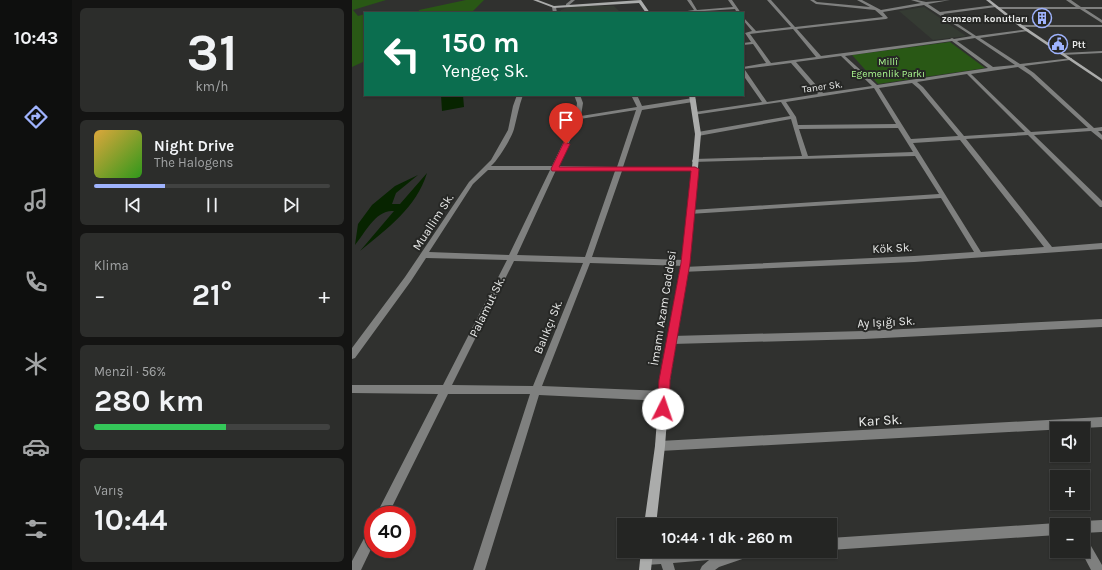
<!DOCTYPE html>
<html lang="tr">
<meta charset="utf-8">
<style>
:root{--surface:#242523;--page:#2c2d2b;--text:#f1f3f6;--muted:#a3a5a6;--line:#414241;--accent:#9fb3fd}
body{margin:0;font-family:Karla,sans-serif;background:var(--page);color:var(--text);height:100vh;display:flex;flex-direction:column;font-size:15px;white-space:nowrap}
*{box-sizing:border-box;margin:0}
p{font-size:13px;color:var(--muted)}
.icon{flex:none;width:22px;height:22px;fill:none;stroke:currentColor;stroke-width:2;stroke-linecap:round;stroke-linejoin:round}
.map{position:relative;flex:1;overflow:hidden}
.side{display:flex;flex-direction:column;gap:8px;padding:8px;background:#141413;width:280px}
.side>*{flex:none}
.banner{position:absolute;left:12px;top:12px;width:380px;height:84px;border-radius:0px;box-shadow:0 1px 3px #0004,0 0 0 1px var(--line);background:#0b6e4f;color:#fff;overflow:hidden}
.tools{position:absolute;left:698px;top:422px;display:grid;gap:8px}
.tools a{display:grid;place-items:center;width:40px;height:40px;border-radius:0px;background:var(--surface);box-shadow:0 1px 3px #0004,0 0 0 1px var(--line);font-size:20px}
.speed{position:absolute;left:12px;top:506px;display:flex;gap:8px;font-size:20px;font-weight:700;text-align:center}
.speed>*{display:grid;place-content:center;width:52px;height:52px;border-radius:50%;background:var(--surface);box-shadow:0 1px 3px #0004,0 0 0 1px var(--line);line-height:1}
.speed .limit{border:6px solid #d22;background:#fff;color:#111}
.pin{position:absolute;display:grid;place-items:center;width:34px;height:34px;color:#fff;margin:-41px -17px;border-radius:50% 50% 50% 0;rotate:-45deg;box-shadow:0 0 4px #0007}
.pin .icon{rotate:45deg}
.me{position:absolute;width:44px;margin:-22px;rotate:4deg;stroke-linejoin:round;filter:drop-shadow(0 0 3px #0008)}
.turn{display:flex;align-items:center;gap:14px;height:84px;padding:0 12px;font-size:18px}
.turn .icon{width:52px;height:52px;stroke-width:2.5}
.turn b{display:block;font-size:28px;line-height:34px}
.big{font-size:30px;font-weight:700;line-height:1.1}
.side .tile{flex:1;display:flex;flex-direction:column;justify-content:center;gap:6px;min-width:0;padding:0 14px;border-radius:6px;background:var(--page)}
.side .dial{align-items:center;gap:0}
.dial b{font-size:52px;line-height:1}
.song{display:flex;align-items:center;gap:12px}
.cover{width:48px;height:48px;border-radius:6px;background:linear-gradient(135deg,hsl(40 70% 55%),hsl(110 70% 35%))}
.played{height:4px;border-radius:2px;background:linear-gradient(90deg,var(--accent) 30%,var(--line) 30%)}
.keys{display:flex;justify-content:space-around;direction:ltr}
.heat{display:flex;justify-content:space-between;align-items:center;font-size:22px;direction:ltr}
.charge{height:6px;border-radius:3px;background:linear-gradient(90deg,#34c759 56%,var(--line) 0)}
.trip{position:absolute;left:265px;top:518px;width:220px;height:40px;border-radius:0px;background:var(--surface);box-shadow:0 1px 3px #0004,0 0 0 1px var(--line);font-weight:700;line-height:40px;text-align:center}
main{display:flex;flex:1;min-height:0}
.tabs{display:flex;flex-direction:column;width:72px;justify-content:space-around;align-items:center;background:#0e0f0e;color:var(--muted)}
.tabs .icon{width:28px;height:28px}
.tabs .on{color:var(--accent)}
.tabs b{font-size:18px;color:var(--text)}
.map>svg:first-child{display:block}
</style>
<main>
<nav class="tabs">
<b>10:43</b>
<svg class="icon on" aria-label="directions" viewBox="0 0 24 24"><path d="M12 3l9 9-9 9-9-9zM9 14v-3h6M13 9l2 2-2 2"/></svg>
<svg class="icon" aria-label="music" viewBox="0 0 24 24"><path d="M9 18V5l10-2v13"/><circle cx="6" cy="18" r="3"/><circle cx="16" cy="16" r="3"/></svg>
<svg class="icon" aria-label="phone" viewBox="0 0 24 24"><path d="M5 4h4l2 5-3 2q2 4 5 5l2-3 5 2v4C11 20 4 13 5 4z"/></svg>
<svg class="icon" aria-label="climate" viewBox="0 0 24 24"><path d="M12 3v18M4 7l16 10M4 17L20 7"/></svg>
<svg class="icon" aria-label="car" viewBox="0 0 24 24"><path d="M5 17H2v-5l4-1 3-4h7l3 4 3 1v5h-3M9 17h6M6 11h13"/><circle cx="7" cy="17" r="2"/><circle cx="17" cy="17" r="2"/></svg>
<svg class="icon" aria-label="filters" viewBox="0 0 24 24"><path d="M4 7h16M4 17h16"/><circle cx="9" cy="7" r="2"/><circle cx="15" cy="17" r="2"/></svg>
</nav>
<section class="side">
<div class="tile dial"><b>31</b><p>km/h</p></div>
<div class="tile">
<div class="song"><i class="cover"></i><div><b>Night Drive</b><p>The Halogens</p></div></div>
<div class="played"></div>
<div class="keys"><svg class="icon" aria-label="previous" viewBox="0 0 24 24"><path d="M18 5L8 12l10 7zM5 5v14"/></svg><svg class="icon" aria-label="pause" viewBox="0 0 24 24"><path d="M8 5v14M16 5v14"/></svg><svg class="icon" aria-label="next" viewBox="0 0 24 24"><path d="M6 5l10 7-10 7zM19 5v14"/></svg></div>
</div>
<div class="tile"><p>Klima</p>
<div class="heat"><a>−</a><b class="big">21°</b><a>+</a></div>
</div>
<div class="tile"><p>Menzil · 56%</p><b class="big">280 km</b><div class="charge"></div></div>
<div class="tile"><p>Varış</p><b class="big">10:44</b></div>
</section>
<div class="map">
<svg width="750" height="570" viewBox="0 0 750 570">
<rect width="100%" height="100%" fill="#30312f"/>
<g fill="#353b33">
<polygon points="220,6 262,6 269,13 278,13 209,13 209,10"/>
<polygon points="572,7 614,36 581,40 547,11"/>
</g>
<g fill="#295815">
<polygon points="0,0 34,0 1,10 6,16 13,14 13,61 0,67"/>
<polygon points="114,0 132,0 119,13 66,13 67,10"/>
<polygon points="598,42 633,68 526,84 500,55"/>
</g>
<g fill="#072400">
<polygon points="89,95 111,95 112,107 90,111"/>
<path d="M75,173C64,208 36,228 8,251L42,211C24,209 13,233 3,245L6,224L20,205L43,186L66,175L44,193L40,204H48Z"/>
</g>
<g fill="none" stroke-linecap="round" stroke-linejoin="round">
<g fill="#7f807f" fill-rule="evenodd">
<polygon points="219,0 223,0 216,6 214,6 214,4"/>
<polygon points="335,0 339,0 345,10 381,7 376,0 380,0 389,13 385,13 383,9 322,13 342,10"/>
<path d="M415,0H419L443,27L531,17L523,10L464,4L458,0H462L465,2L518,7L505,0H510L529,10L569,3L559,0H565L574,2L598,0L576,4L588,12L643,5L644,7L591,14L624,36L677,29L676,31L628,38L668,64L720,58V59L718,60L672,66L682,73L742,128L750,127V131H746L750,135V140L739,131L682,135L750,201V207H748L676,135L614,139L700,247L750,243V249L562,262L329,272L328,270L329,268L332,267L562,256L622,252L589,198L337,214L336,212L339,210L587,194L563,156L340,162V160L342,159L450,156L439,119L346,136L343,134L346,132L438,116L429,102L341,115V113L343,112L410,102L391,75V70H393L415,102L466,94L439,63L391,69V67L414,63L401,44L391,45V43L399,42L393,33L400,31L391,20V17L404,31L439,27ZM572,5L620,36L602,39L600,38L598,39L469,56L445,29L534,19L536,18L531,12ZM441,29L464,57L419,63L398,34ZM623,38L663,65L641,67L605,41ZM600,41L636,68L525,85L493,56ZM489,56L520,86L471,93L444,62ZM666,67L678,75L736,128L679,132L619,74ZM615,74L673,132L612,136L571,87L565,82ZM560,83L567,89L606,136L559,139L527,88ZM522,88L544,124L446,125L444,117L434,102ZM546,128L561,152L456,156L447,129ZM608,140L692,247L629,252L561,143Z"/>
<polygon points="714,0 719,0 729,7 750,7 750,9 733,9 750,20 750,23 728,9 646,9 644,8 646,7 724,7"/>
<polygon points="202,6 204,7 205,13 201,13 200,7"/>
<polygon points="669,25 750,25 750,27 668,27"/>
<polygon points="750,51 750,53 710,55 708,54 710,53"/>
<path d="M165,95H171C167,106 165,117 162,129C160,137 146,160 139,166H200L223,118L225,103L222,95H228L231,103L229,116L285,107L279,95H285L290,106L341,98L344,100L341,102L290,110L271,167H343L346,169L343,171H270L240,257L333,260L337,263L333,266L238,263L190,386L312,391L315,393L317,396L315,399L312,401L187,395L133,570H121L178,394H96L36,515H24L86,394L0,393V385H91L155,260L74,258L59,281L3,358L0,359V348L53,277L117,182L139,160L156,130L161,106ZM284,110L265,167L206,166L228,119ZM136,170H198L157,255L77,252L121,184ZM204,170L263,171L233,257L165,255ZM162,261L231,263L181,386L100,385Z"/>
<polygon points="750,319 750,327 512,339 320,344 317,343 316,340 317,337 320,336 512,331"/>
<polygon points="750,417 750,427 308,451 304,450 303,446 304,442 308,441"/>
<polygon points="750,520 750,532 731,533 731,525 726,525 727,523 731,521"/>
<polygon points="705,523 709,525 705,525 705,535 478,550 478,538"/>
<polygon points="21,527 21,545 9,570 0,570 0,561 17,529"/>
<polygon points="731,537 735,539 750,565 750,570 739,570 729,551 731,551"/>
<polygon points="316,551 404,551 402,555 367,567 363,570 348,570 350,566 357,560 321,563 323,570 311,570 309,564 294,565 290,563 288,559 290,555 294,553"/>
</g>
<g fill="#abacab" fill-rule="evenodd">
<polygon points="181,0 186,0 202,6 289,0 298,13 294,13 287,3 202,8"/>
<polygon points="634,0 638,0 670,25 750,79 750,82 668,27"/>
<polygon points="337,95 343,95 349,134 342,212 337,263 318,380 313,446 304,525 292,525 303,446 308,380 329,263 336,212 343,134"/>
<polygon points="289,551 301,551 299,570 287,570"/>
</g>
</g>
<polygon fill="#e11d48" stroke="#92132f" points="212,142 218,144 207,167 343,167 347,169 338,263 318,380 317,409 315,412 311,414 307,412 305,409 307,380 329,263 339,171 200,171 199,169"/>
<defs>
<symbol id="building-ring" viewBox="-11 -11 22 22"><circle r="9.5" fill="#262725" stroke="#9fb3fd" stroke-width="1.5"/><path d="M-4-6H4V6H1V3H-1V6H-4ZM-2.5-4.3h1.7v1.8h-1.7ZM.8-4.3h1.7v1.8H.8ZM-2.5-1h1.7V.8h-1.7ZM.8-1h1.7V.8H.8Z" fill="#9fb3fd"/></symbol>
<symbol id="civic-ring" viewBox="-11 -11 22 22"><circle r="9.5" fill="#262725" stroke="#9fb3fd" stroke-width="1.5"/><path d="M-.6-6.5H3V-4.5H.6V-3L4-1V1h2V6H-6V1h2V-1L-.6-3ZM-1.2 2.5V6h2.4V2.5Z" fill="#9fb3fd"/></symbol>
</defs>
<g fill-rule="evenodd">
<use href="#building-ring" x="679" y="7" width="22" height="22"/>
<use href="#civic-ring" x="695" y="33" width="22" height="22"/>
</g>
<g text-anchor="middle" stroke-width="4" stroke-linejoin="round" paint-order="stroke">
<g font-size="10" font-weight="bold" fill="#e9eae9" stroke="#262725" text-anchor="end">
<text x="676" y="22">zemzem konutları</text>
<text x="720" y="48" text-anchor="start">Ptt</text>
</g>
<g font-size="10" fill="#aaf78f" stroke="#262725">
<text x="536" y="65">Millî<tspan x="536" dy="12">Egemenlik Parkı</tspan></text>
</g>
<g font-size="10" fill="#e9eae9" stroke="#262725">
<text transform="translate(470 86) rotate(-8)" y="4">Taner Sk.</text>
</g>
<g font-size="12" fill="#e9eae9" stroke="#262725">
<text transform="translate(81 222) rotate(-57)" y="4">Muallim Sk.</text>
<text transform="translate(540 248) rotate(-3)" y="4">Kök Sk.</text>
<text transform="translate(135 307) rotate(-64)" y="4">Palamut Sk.</text>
<text transform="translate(311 308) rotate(-81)" y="4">İmamı Azam Caddesi</text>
<text transform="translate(534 322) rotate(-3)" y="4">Ay Işığı Sk.</text>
<text transform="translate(196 327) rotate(-68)" y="4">Balıkçı Sk.</text>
</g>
<g font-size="14" fill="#e9eae9" stroke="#262725">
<text transform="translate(528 420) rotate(-3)" y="5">Kar Sk.</text>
</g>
</g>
</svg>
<div class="tools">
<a><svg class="icon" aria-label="sound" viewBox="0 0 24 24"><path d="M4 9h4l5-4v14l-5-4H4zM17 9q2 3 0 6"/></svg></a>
<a>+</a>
<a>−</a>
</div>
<div class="speed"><div class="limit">40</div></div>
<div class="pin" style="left:214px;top:144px;background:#d93025"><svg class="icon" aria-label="arrive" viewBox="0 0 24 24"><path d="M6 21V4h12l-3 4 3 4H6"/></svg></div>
<svg class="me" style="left:311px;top:409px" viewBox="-20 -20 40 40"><circle r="19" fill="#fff"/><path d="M0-13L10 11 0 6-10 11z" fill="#e11d48"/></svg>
<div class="trip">10:44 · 1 dk · 260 m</div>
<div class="banner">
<div class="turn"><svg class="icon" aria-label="left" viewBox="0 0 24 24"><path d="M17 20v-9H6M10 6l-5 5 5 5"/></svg><div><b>150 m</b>Yengeç Sk.</div></div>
</div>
</div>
</main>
